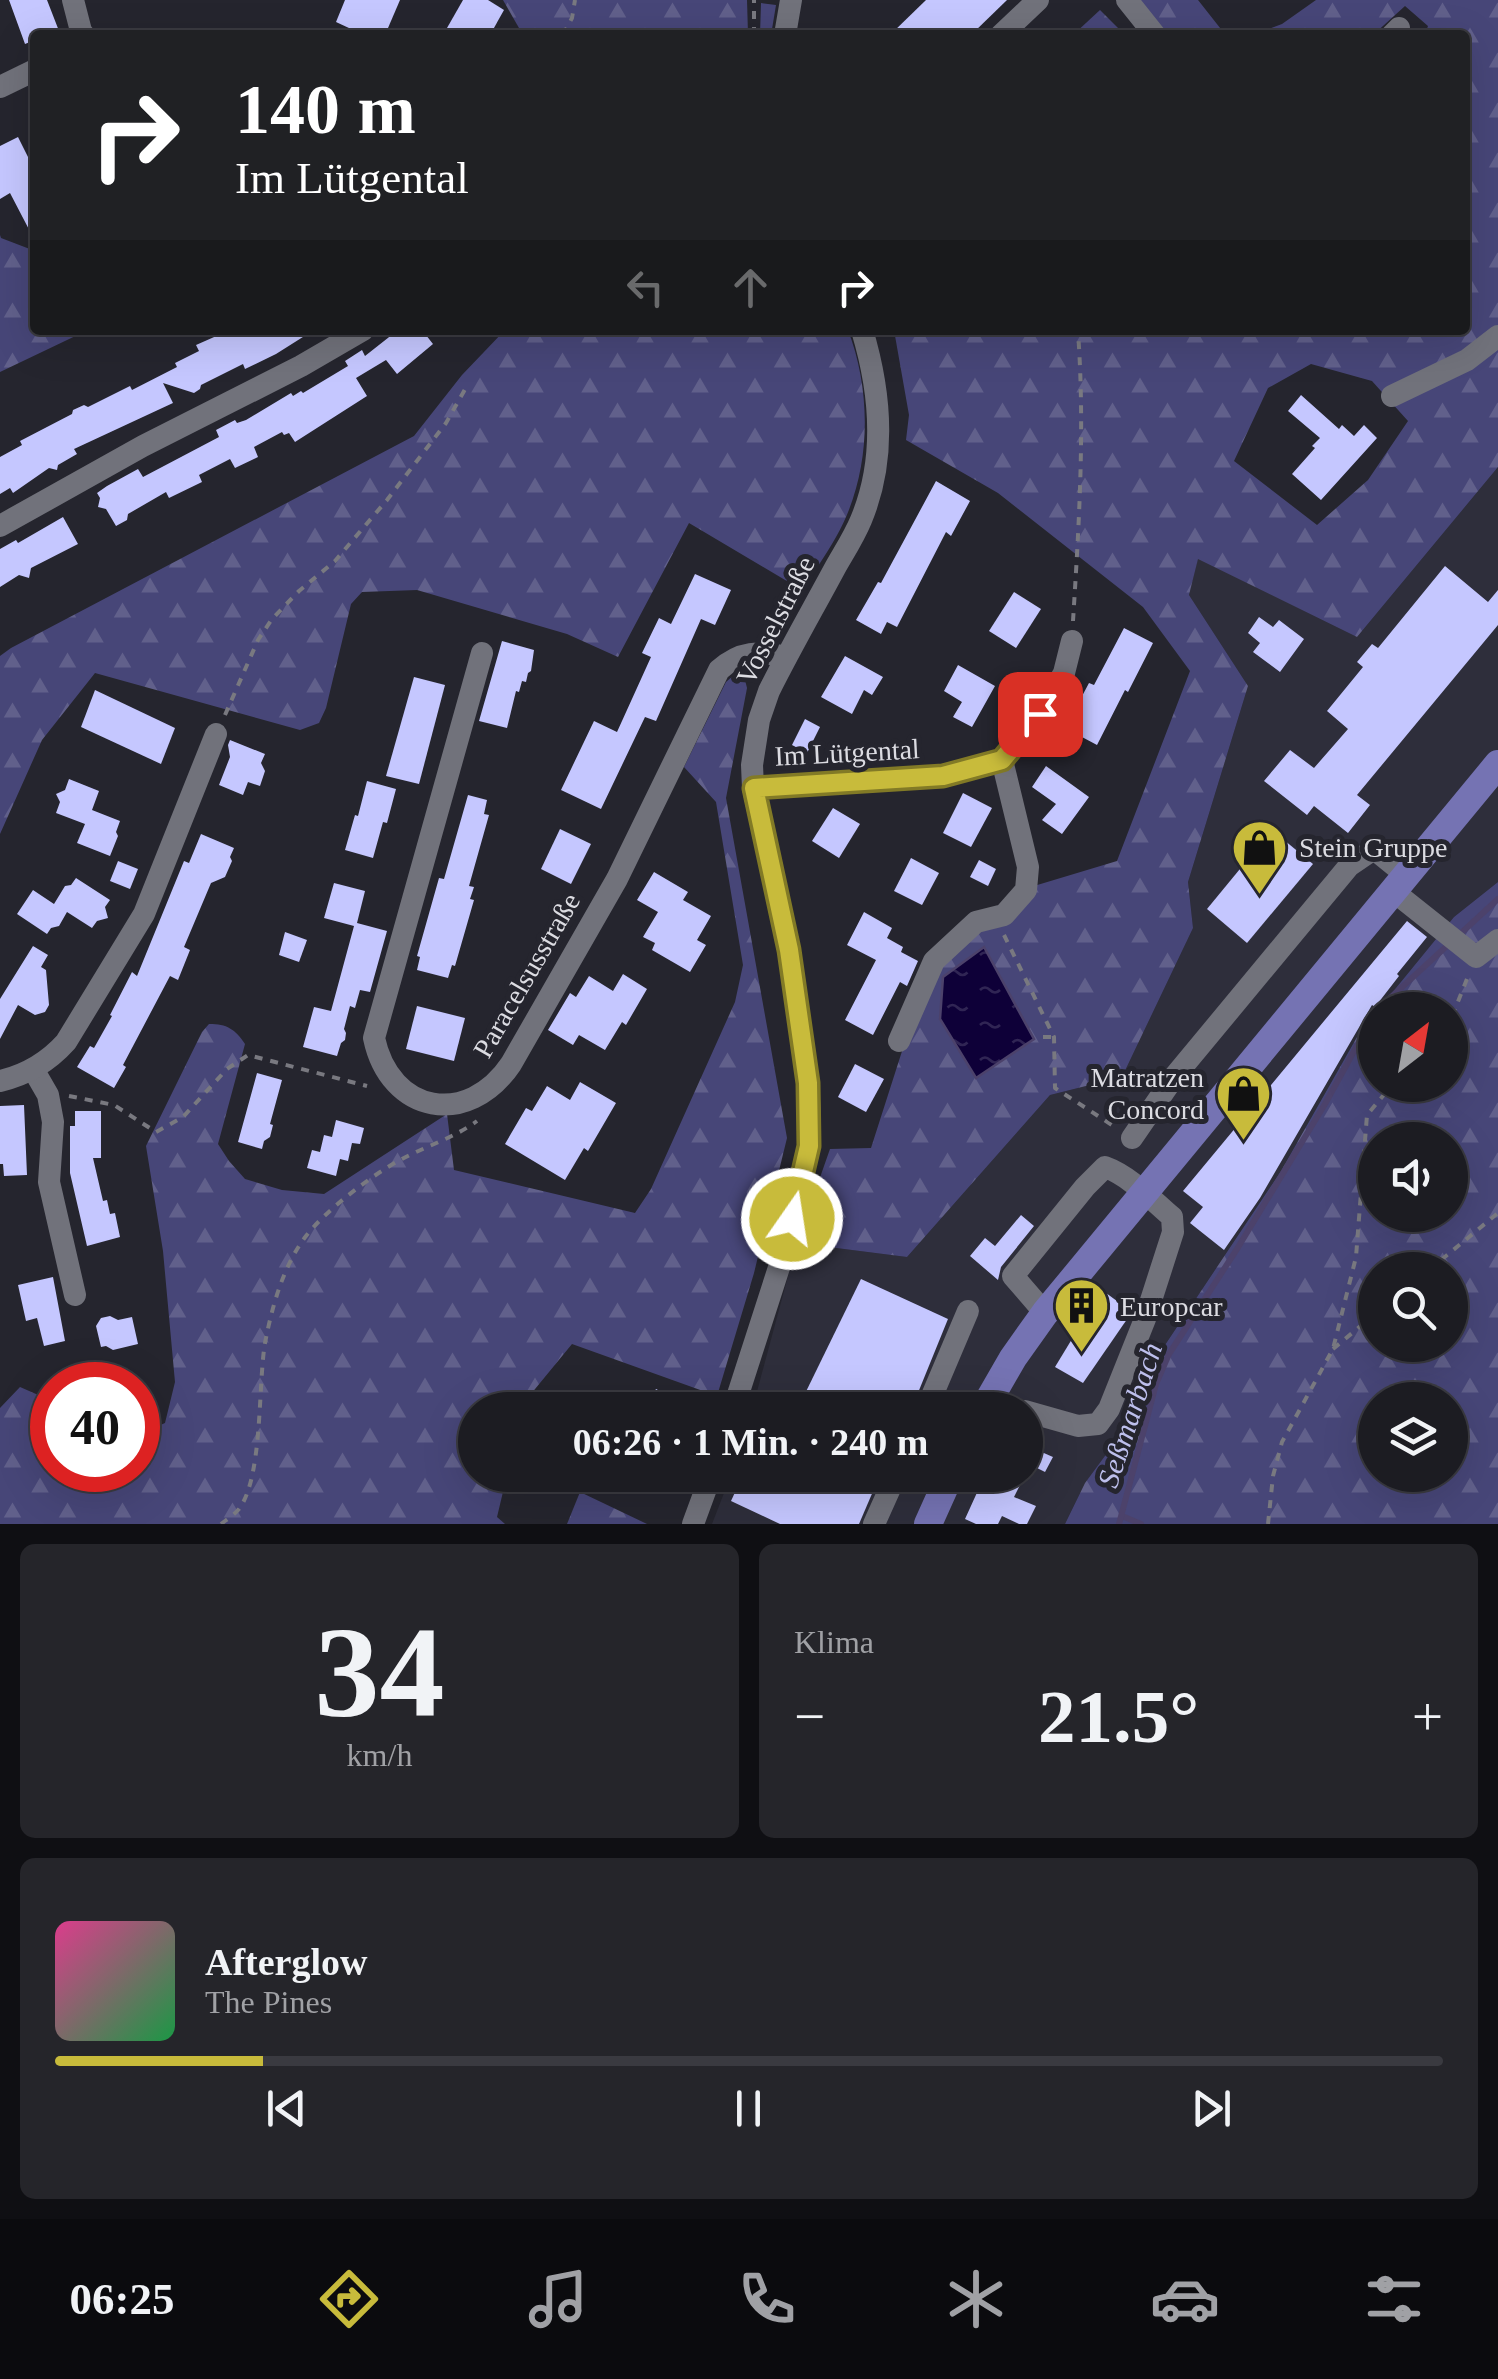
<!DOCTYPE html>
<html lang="de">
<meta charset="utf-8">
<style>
:root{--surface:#1c1c22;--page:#25252a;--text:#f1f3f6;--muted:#a0a1a5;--line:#3a3a40;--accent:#c8bb3b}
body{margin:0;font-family:Georgia,serif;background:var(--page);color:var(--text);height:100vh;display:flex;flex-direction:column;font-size:38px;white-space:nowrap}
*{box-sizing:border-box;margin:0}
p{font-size:32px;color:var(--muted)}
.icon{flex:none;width:55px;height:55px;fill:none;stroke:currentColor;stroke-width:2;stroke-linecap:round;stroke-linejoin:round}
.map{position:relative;height:1524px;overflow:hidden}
.drawer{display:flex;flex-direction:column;gap:20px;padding:20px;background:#0f0f13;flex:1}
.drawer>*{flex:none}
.banner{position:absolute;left:30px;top:30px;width:1440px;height:305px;border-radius:10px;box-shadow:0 10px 40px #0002,0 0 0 2px var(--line);background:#202124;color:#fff;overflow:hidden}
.needle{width:65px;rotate:31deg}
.tools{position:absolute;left:1358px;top:992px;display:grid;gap:20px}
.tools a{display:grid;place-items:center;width:110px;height:110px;border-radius:50%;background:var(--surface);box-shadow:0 10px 40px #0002,0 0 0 2px var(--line);font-size:50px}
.speed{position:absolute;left:30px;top:1362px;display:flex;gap:20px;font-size:50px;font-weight:700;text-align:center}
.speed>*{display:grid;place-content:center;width:130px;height:130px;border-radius:50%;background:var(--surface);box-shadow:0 10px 40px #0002,0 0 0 2px var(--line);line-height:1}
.speed .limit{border:15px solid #d22;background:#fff;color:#111}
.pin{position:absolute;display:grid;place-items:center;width:85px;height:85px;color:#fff;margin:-42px;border-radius:20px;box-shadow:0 5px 15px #0006}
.me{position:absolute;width:110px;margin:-55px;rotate:13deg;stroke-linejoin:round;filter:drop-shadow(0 0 8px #0008)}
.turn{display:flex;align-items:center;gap:35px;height:210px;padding:0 40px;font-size:45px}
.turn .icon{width:130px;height:130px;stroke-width:2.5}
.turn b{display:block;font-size:70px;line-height:85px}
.lanes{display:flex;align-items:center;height:95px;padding:0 40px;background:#0003;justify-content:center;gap:50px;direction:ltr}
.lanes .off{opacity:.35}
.big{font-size:75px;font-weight:600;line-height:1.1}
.drawer .widget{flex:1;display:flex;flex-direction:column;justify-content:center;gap:15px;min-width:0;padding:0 35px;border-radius:15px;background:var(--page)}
.drawer .dial{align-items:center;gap:0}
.dial b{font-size:130px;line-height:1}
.song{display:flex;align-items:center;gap:30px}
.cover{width:120px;height:120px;border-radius:15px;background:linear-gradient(135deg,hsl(330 70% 55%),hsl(140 70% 35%))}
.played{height:10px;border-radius:5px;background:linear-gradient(90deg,var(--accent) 15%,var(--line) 15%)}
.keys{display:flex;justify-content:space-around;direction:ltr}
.heat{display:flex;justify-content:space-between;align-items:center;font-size:55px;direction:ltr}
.drawer .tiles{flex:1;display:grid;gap:20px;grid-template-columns:1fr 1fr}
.widget:last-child{grid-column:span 2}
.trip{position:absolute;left:458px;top:1392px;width:585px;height:100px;border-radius:50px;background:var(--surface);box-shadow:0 10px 40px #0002,0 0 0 2px var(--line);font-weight:600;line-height:100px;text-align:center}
.tabs{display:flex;height:160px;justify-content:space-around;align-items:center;background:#0b0b0e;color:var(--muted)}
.tabs .icon{width:70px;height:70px}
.tabs .selected{color:var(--accent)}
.tabs b{font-size:45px;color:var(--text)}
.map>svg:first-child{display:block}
</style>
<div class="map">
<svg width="1498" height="1524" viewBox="0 0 1498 1524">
<defs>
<pattern id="grass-tufts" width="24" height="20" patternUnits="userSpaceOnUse" patternTransform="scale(2.5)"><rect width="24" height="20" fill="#474678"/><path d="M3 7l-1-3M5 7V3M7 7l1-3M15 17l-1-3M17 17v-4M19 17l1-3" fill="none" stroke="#61608b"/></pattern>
<pattern id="forest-firs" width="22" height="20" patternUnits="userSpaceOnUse" patternTransform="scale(2.5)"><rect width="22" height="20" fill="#474678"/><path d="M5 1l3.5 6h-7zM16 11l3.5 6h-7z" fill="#61608b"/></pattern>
<pattern id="water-ripples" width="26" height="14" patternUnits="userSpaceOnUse" patternTransform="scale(2.5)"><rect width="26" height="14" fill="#0e0038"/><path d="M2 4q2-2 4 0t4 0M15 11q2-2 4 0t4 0" fill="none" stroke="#302554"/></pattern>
</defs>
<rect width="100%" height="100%" fill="#25252e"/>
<polygon fill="#2e2e3b" points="1498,467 1498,882 1454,917 1378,1010 1375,1010 1375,1014 1357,1037 1281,1171 1157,1357 1127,1426 1085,1483 1065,1524 712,1524 731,1475 1025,1475 1025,1410 752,1410 797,1243 907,1257 1050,1095 1122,1077 1193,928 1188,882 1248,686 1189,595 1198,558 1357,637"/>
<polygon fill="url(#grass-tufts)" points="761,3 776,5 771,35 760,35"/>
<g fill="url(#forest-firs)" fill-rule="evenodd">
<polygon points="503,0 747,0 748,35 523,35"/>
<polygon points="1137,0 1198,0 1224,33 1231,35 1163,35"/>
<path d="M1316,0H1498V467L1357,637L1198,559L1189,595L1248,686L1188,882L1193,928L1122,1077L1050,1095L907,1257L797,1243L830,1149L871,1148L904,1045L937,967L1034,886L1117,861L1190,671L1143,607L998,493L906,440L909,415L894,330H1465V35H1425L1428,26L1405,6L1373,35H1252L1282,24ZM1311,364L1372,381L1408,421L1368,480L1317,525L1234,461L1268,388Z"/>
<polygon points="1100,10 1125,35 1073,35"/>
<polygon points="0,235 1,238 35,251 35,330 88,330 0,372"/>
<path d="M505,330H848C873,395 871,476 836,537C826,555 813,573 802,590L689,523L618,657L567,634L417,590L362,592L351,604L326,708L319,723L300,730L95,673L42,740L0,834V656L11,648L414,436L462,375Z"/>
<path d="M733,676L745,680L747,688L726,798L787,1138L754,1273L717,1396L572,1344L526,1400L524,1410H475V1475H507L497,1517L505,1524H0V1408L20,1387L52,1401V1470H138V1435L165,1423L175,1382L163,1251L146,1146L202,1032L209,1024C227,1024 235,1029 245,1044L218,1144L229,1161L245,1179L282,1190L324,1194L447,1114L454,1170L635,1213L651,1189L735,1002L743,965L716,802L684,767L726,682Z"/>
<path d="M1498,882V1524H1065L1085,1483L1127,1426L1157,1357L1281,1171L1357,1037L1375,1014V1085H1450V1010H1378L1454,917ZM1375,1140H1450V1215H1375ZM1375,1270H1450V1345H1375ZM1375,1400H1450V1475H1375Z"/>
<polygon points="580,1492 647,1524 567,1524"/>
</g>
<polygon fill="url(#water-ripples)" stroke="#4c426b" stroke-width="2.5" points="984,947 1034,1039 976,1078 940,1019 943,977"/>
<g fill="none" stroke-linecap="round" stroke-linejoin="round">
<g stroke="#4c426b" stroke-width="6">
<polyline points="1459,935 1498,899"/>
<polyline points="1377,1010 1449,944"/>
<polyline points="1122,1516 1141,1524"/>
<polyline points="1119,1524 1156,1384 1169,1354 1237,1249 1325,1104 1375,1013"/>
</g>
</g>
<g fill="#c5c7ff">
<polygon points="9,0 47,0 59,31 48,35 35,35 35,40 25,44"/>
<polygon points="345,0 400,0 385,35 364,35 336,22"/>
<polygon points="463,0 488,0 504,10 490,35 443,35"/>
<polygon points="926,0 1007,0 971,35 890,35"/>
<polygon points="18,137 35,171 35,241 10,193 0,199 0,146"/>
<polygon points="230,330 236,330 239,337 255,330 314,330 276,354 245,369 243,364 201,385 200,389 194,393 163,383 173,403 74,449 77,454 58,465 57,470 49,468 13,493 10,488 0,494 0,457 22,445 20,441 72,414 73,410 84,405 88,407 130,386 132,390 177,367 175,363 199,351 196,345"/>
<polygon points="398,330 422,330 433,344 397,374 386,360 356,378 367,396 295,442 289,433 284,435 282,432 254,447 258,457 235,468 230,459 199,475 202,482 169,498 166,492 128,514 127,520 116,526 106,509 98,507 100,498 97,493 107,486 138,469 143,477 219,437 216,430 235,420 237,423 246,420 291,393 293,396 301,391 303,393 348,366 345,361 362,350 365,356"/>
<polygon points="1301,395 1339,429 1342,425 1354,436 1364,425 1377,438 1321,500 1292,474 1315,448 1312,446 1320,438 1288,411"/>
<polygon points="936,481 970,501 951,536 946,532 897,627 887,622 881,634 856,620 878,582 881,583"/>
<polygon points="63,517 78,544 31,568 29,578 19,575 0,587 0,549 16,540 18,543"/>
<polygon points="1445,566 1488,602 1498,590 1498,625 1357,795 1370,805 1348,833 1314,806 1307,815 1264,781 1290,750 1314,768 1348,729 1327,711 1363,667 1357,662 1372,644 1378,648"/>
<polygon points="695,574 731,590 715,625 701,619 656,721 645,717 601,809 561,790 594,721 617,732 651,657 642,653 659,618 671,624"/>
<polygon points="1014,592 1041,609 1016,648 989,631"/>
<polygon points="1259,617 1273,627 1279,620 1304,639 1280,672 1253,652 1260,643 1248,633"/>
<polygon points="1124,628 1153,643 1128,692 1125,690 1097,745 1065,728 1089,683 1094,685"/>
<polygon points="502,641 534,650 531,671 528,673 526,682 522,681 519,692 516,691 507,728 479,721"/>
<polygon points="845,656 883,677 872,695 864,690 852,714 821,697"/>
<polygon points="958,665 995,686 972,727 953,717 962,702 944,691"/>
<polygon points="414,677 445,685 419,784 386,776"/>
<polygon points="95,690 175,728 161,764 81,727"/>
<polygon points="805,719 820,727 807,753 792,745"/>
<polygon points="230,740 265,754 261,763 265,771 260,786 248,782 243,795 219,785 230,757 228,745"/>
<polygon points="1046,766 1089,797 1062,834 1042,820 1056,804 1032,787"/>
<polygon points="69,779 99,791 92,810 120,821 116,832 118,836 110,856 77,843 85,824 56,813 60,802 56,794 65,790"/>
<polygon points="367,781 396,789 387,823 383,822 373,858 345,850 355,815 358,816"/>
<polygon points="963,793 992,808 971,847 943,833"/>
<polygon points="468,795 487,800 484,814 489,815 469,886 474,887 470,899 474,900 455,966 452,965 448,978 417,970 420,957 417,956 439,878 444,879"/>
<polygon points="833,808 860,824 839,858 812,841"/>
<polygon points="560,829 591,844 571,884 541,869"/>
<polygon points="1272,830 1313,864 1247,943 1207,909"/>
<polygon points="201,834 234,848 230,857 232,861 225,877 211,883 184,947 190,950 178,980 170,976 123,1065 126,1067 114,1088 77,1067 90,1046 94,1048 112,1016 110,1015 132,972 137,976 184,861 189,863"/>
<polygon points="911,858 939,873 922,905 894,891"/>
<polygon points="979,860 996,869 988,886 970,877"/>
<polygon points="118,861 138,869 130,889 110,881"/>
<polygon points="654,872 688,892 683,900 711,916 697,940 706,945 690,972 652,950 655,943 643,937 658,912 637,900"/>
<polygon points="76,878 110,900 105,907 108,918 97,921 92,928 67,912 59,926 51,928 47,934 17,914 33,890 54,904 65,886 71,885"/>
<polygon points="334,883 365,891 357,923 387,931 370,992 360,990 355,1008 350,1006 344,1029 346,1033 345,1040 341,1043 337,1056 303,1047 314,1007 331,1011 354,926 324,918"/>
<polygon points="864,912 892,928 887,938 903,947 901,952 918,961 907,986 900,982 873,1035 845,1020 876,960 847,945"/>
<polygon points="1407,921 1427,937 1397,974 1399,976 1375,1007 1372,1005 1260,1198 1224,1250 1190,1223 1203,1207 1183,1191"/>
<polygon points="285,932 307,940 299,962 279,955"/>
<polygon points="33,946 48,955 41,967 46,970 49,1005 45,1012 35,1015 18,1005 0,1039 0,999"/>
<polygon points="623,974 647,989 626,1025 622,1022 605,1050 579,1035 573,1045 548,1030 570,993 576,997 589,976 613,991"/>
<polygon points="417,1006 465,1018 454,1061 406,1049"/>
<polygon points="855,1064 884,1079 866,1112 838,1097"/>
<polygon points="257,1073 282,1080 270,1124 273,1125 270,1137 264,1141 262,1149 238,1142"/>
<polygon points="580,1082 616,1103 588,1151 584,1148 565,1180 505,1144 526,1108 532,1111 547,1086 570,1100"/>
<polygon points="24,1105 27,1175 4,1176 3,1164 0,1164 0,1106"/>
<polygon points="75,1111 101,1111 101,1158 93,1158 103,1201 107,1200 110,1214 115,1213 120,1237 87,1246 70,1173 70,1126 75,1126"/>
<polygon points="336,1120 364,1128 360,1144 352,1143 348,1161 340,1159 336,1176 307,1168 312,1150 320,1152 324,1135 332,1137"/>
<polygon points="1021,1215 1034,1226 1001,1267 998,1280 970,1256 985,1238 995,1246"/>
<polygon points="53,1277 65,1341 44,1346 37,1318 26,1321 18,1285"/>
<polygon points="861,1279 948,1319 911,1410 797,1410"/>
<polygon points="1106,1293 1132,1312 1083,1383 1055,1367 1072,1339"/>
<polygon points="110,1316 118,1320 132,1317 138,1344 113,1350 106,1346 101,1347 96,1326 101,1318"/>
<polygon points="656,1389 695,1410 645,1410"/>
<polygon points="1030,1447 1053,1457 1045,1472 1025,1462"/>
<polygon points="743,1475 880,1475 859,1524 780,1524 731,1501"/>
<polygon points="985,1475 1025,1475 1014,1497 1036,1506 1027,1524 1019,1524 1002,1516 998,1524 976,1524 965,1519"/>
</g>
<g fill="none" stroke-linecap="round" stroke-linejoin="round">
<g stroke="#797980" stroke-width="4" stroke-dasharray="8 8" stroke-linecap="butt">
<polyline points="563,35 572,18 575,0"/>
<polyline points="754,35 754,0"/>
<path d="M1073,621C1079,525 1085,428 1078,332"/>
<polyline points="225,715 258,640 272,619 299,591 335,561 387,500 446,423 468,384"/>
<polyline points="1004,935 1054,1037 1055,1088 1115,1127"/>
<polyline points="1450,1015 1455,1009 1467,979"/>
<polyline points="1043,1037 1054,1037"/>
<polyline points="69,1096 114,1105 156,1132 183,1117 227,1069 248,1055 367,1086"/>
<polyline points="1429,1270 1498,1213"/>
<polyline points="1333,1349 1375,1314"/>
<path d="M221,1524C226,1520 234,1515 239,1509C263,1477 258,1384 265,1343C272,1307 283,1266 306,1236C326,1210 373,1174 402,1159C426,1146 454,1138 477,1121"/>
<polyline points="1268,1524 1273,1476 1282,1442 1333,1349 1356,1257 1367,1115 1392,1085"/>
</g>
<g stroke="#71727b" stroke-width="22">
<polyline points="73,0 81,31 84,35"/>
<polyline points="1127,0 1155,35"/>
<polyline points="785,35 791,0"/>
<polyline points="1001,35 1038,0"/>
<polyline points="1392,35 1399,28"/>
<polyline points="0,87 35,70"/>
<polyline points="1392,396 1467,360 1498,336"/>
<polyline points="0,526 143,446 301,366 363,330"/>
<path d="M482,653L374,1038C390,1114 468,1128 511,1064L617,879L719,670C740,651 759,651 786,657"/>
<polyline points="1002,760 1040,714 1064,673 1072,641"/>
<polyline points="753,788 943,776 1002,760 1028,867 1026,890 1004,915 976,922 934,961 899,1041"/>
<polyline points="1393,891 1476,957 1498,940"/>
<polyline points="33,1069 48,1095 53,1122 49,1182 75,1295"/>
<path d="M0,1081C26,1075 48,1062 66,1042L144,914L216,734"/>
<polyline points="1132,1138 1174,1077 1349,866 1374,849 1406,875"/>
<path d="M733,1410L784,1252L801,1186L809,1146L810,1117L808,1083L789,950L753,788L752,765L759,720L769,691C790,649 813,609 835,568C844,552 854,537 861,520C887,458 881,393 862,330"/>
<polyline points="926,1410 968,1311"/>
<path d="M1025,1411L1078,1426L1098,1424L1109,1409L1145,1319L1173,1232L1172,1217C1152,1200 1130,1176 1105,1167L1085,1187L1013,1276L1045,1313"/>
<polyline points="693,1524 711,1475"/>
<polyline points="874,1524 896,1475"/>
</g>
<g stroke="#7573b3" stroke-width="28">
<polyline points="983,1410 1013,1358 1045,1313 1498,764"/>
<polyline points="928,1524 950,1475"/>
</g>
</g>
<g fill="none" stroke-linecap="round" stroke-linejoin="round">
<defs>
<polyline id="route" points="792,1219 809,1146 808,1083 789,950 754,788 943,776 1002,760 1040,714"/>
</defs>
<use href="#route" stroke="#827a26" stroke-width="25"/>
<use href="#route" stroke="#c8bb3b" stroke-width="18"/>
</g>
<defs>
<symbol id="shop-pin" viewBox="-11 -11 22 30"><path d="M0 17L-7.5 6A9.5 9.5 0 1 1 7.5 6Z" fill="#c8bb3b" stroke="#25252e"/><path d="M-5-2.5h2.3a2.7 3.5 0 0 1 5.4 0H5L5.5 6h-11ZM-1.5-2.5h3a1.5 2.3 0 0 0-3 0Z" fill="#111"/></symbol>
<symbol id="building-pin" viewBox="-11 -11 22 30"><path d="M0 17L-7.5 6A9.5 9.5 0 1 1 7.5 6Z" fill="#c8bb3b" stroke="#25252e"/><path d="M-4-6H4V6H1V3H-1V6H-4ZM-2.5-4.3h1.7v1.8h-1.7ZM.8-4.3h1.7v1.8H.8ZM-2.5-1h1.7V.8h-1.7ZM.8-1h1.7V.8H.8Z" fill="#111"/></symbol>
</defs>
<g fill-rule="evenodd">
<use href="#shop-pin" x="1228" y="816" width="63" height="86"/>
<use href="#shop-pin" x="1212" y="1062" width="63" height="86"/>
<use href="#building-pin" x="1050" y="1274" width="63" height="86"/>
</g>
<g text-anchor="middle" stroke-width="10" stroke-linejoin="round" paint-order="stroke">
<g font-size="28" fill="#dcdce2" stroke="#25252e">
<text transform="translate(775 620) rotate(-63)" y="10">Vosselstraße</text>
<text transform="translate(847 752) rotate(-3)" y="10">Im Lütgental</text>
<text transform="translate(526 975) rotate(-60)" y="10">Paracelsusstraße</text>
</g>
<g font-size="28" fill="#dcdce2" stroke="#25252e" text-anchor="start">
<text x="1299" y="857">Stein Gruppe</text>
<text x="1204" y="1087" text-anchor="end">Matratzen<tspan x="1204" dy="32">Concord</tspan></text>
<text x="1120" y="1316">Europcar</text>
</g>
<g font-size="30" font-style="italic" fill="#bdbfec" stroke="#25252e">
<text transform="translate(1130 1415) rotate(-72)" y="10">Seßmarbach</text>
</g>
</g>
</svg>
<div class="tools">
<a><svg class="needle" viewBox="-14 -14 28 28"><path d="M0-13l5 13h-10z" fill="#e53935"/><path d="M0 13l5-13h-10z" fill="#a0a1a5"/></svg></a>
<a><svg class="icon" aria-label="sound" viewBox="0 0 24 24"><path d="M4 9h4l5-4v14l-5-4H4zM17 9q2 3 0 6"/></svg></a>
<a><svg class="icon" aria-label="search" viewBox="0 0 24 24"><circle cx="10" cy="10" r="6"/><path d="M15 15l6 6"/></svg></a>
<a><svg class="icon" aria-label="layers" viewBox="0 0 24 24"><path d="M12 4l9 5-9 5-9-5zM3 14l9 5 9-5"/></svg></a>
</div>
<div class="speed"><div class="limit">40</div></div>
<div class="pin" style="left:1040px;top:714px;background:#d93025"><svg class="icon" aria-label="arrive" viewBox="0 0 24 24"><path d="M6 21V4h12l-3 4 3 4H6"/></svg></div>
<svg class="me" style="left:792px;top:1219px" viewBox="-20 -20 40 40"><circle r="17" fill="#c8bb3b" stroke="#fff" stroke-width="3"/><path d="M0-11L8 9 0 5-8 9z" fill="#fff"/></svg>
<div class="trip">06:26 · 1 Min. · 240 m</div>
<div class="banner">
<div class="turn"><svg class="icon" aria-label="right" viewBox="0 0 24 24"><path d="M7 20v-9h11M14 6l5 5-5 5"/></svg><div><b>140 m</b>Im Lütgental</div></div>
<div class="lanes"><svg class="icon off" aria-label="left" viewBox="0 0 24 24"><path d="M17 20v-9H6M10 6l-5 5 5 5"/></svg><svg class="icon off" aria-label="ahead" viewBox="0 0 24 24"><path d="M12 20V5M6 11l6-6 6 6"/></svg><svg class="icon" aria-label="right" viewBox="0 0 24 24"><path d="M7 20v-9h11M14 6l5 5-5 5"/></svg></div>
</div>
</div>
<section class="drawer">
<div class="tiles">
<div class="widget dial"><b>34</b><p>km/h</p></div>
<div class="widget"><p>Klima</p>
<div class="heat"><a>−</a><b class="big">21.5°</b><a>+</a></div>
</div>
<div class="widget">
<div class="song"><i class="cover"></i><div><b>Afterglow</b><p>The Pines</p></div></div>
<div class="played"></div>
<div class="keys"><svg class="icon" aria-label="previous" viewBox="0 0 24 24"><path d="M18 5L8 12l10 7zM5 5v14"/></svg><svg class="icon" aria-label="pause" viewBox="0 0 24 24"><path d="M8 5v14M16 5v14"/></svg><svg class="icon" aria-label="next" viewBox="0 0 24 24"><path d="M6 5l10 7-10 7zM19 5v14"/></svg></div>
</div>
</div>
</section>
<nav class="tabs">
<b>06:25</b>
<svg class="icon selected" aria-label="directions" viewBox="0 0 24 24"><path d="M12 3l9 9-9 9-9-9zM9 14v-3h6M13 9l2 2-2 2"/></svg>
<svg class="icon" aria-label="music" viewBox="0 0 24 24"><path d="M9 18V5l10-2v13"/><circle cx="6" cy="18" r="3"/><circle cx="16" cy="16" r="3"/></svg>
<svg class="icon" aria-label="phone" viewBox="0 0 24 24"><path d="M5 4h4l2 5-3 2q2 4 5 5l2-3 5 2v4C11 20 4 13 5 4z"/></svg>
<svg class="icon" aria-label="climate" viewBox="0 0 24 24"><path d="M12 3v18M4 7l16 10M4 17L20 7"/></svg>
<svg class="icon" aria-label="car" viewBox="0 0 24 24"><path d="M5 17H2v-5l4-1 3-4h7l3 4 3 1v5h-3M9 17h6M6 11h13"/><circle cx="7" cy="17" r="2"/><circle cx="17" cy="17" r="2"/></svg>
<svg class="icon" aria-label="filters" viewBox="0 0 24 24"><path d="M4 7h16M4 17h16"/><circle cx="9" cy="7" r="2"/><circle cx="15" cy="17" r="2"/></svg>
</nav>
